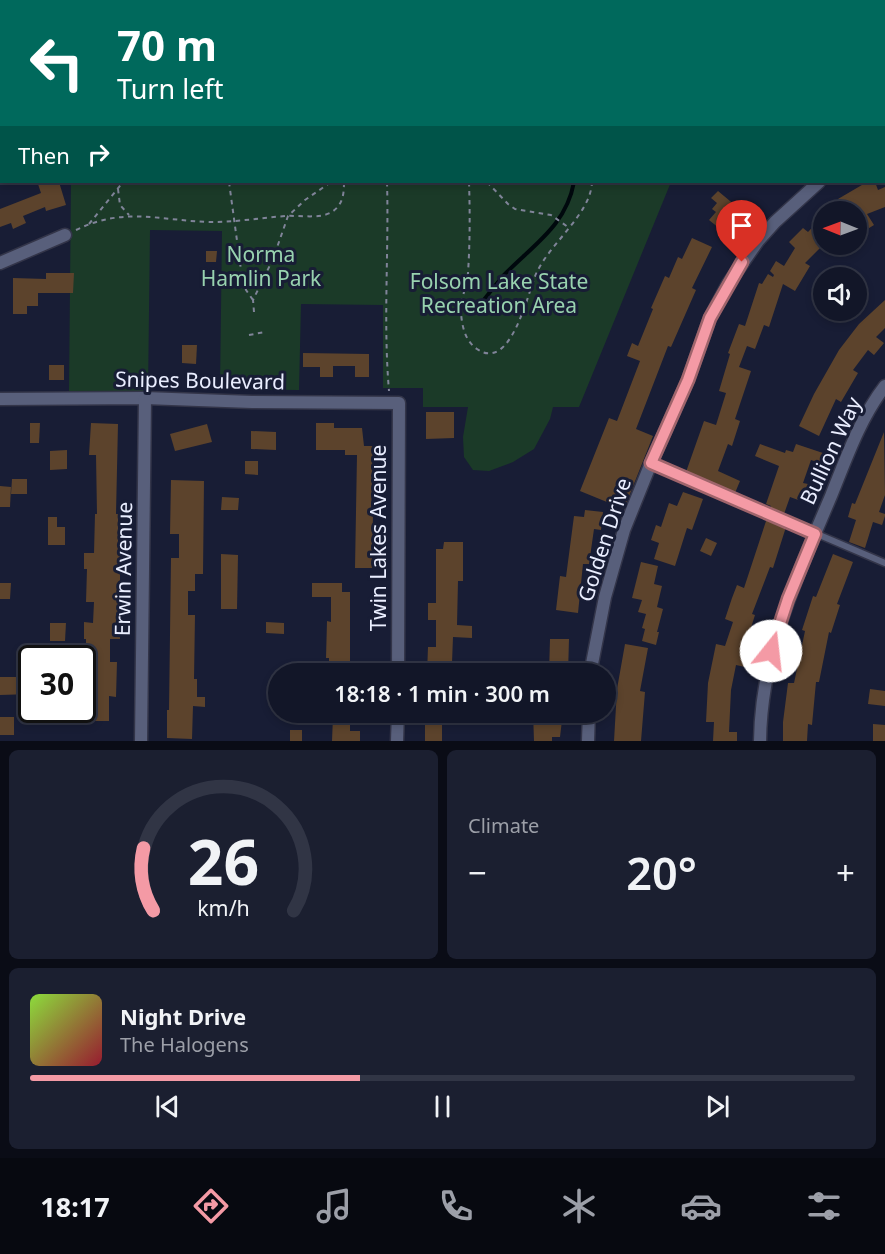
<!DOCTYPE html>
<meta charset="utf-8">
<style>
:root{--surface:#121628;--page:#1b1f30;--text:#f1f3f6;--muted:#9c9fa8;--line:#313545;--accent:#f49aa5}
body{margin:0;font-family:"Noto Sans",sans-serif;background:var(--page);color:var(--text);height:100vh;display:flex;flex-direction:column;font-size:22px;white-space:nowrap}
*{box-sizing:border-box;margin:0}
p{font-size:20px;color:var(--muted)}
.icon{flex:none;width:33px;height:33px;fill:none;stroke:currentColor;stroke-width:2;stroke-linecap:round;stroke-linejoin:round}
.map{position:relative;height:741px;overflow:hidden}
.side{display:flex;flex-direction:column;gap:9px;padding:9px;background:#0a0c16;flex:1}
.side>*{flex:none}
.banner{position:absolute;left:0px;top:0px;width:885px;height:183px;box-shadow:0 3px 9px #0003,0 0 0 2px var(--line);background:#00695c;color:#fff;overflow:hidden}
.needle{width:39px;rotate:271deg}
.controls{position:absolute;left:813px;top:201px;display:grid;gap:12px}
.controls a{display:grid;place-items:center;width:54px;height:54px;border-radius:50%;background:var(--surface);box-shadow:0 3px 9px #0003,0 0 0 2px var(--line);font-size:30px}
.speed{position:absolute;left:18px;top:645px;display:flex;gap:12px;font-size:30px;font-weight:700;text-align:center}
.speed>*{display:grid;place-content:center;width:78px;height:78px;border-radius:50%;background:var(--surface);box-shadow:0 3px 9px #0003,0 0 0 2px var(--line);line-height:1}
.speed .limit{border:3px solid #111;border-radius:9px;background:#fff;color:#111}
.pin{position:absolute;display:grid;place-items:center;width:51px;height:51px;color:#fff;margin:-62px -26px;border-radius:50% 50% 50% 0;rotate:-45deg;box-shadow:0 0 6px #0007}
.pin .icon{rotate:45deg}
.me{position:absolute;width:66px;margin:-33px;rotate:16deg;stroke-linejoin:round;filter:drop-shadow(0 0 4px #0008)}
.turn{display:flex;align-items:center;gap:21px;height:126px;padding:0 18px;font-size:27px}
.turn .icon{width:78px;height:78px;stroke-width:2.5}
.turn b{display:block;font-size:42px;line-height:51px}
.then{display:flex;align-items:center;height:57px;padding:0 18px;background:#0003;gap:12px;font-size:22px}
.big{font-size:45px;font-weight:600;line-height:1.1}
.side .card{flex:1;display:flex;flex-direction:column;justify-content:center;gap:9px;min-width:0;padding:0 21px;border-radius:9px;background:var(--page)}
.side .dial{align-items:center;gap:0}
.dial svg{height:156px;overflow:visible;fill:none;stroke:var(--line);stroke-width:7;stroke-linecap:round;text-anchor:middle}
.dial text{fill:var(--text);stroke:none}
.song{display:flex;align-items:center;gap:18px}
.cover{width:72px;height:72px;border-radius:9px;background:linear-gradient(135deg,hsl(90 70% 55%),hsl(350 70% 35%))}
.played{height:6px;border-radius:3px;background:linear-gradient(90deg,var(--accent) 40%,var(--line) 40%)}
.keys{display:flex;justify-content:space-around;direction:ltr}
.heat{display:flex;justify-content:space-between;align-items:center;font-size:33px;direction:ltr}
.side .tiles{flex:1;display:grid;gap:9px;grid-template-columns:1fr 1fr}
.card:last-child{grid-column:span 2}
.trip{position:absolute;left:268px;top:663px;width:348px;height:60px;border-radius:30px;background:var(--surface);box-shadow:0 3px 9px #0003,0 0 0 2px var(--line);font-weight:600;line-height:60px;text-align:center}
.tabs{display:flex;height:96px;justify-content:space-around;align-items:center;background:#070910;color:var(--muted)}
.tabs .icon{width:42px;height:42px}
.tabs .on{color:var(--accent)}
.tabs b{font-size:27px;color:var(--text)}
.map>svg:first-child{display:block}
</style>
<div class="map">
<svg width="885" height="741" viewBox="0 0 885 741">
<rect width="100%" height="100%" fill="#181d35"/>
<g fill="#1b3a28">
<polygon points="27,0 885,0 885,53 884,2 26,1"/>
<polygon points="71,182 671,182 579,407 553,407 550,419 534,449 513,462 489,471 473,470 464,457 463,437 468,407 423,407 423,388 383,388 383,305 301,304 299,390 220,389 222,231 150,230 148,394 69,393"/>
</g>
<g fill="none" stroke-linecap="round" stroke-linejoin="round">
<g stroke="#00080d" stroke-width="4">
<polyline points="137,2 138,0"/>
<polyline points="569,2 569,0"/>
<path d="M483,301C490,292 497,283 504,275C533,245 566,226 574,182"/>
</g>
</g>
<g fill="#5c432c">
<polygon points="47,182 59,182 66,205 46,211 45,207 23,216 26,223 13,229 11,223 0,227 0,209 41,193 38,184"/>
<polygon points="867,182 875,182 878,190 885,187 885,207 867,214 874,225 861,233 856,226 856,212 846,212 838,199"/>
<polygon points="718,191 742,211 724,232 709,220 716,212 712,209 717,203 711,198"/>
<polygon points="824,215 824,244 805,263 810,266 795,291 783,284 769,327 764,325 755,349 747,346 739,367 751,371 735,419 740,421 732,446 728,444 718,471 740,481 735,493 686,472 704,421 716,425 726,393 719,391 730,354 728,353 739,324 745,326 759,283 762,284 768,274 773,277 774,275 770,271 776,261 784,266 795,248 789,242 803,228 808,232"/>
<polygon points="692,238 712,247 692,288 696,290 671,347 668,346 636,429 653,436 624,509 580,491 609,418 617,421 640,361 627,356 632,343 638,346 653,309 651,308 665,276 669,278 678,257 682,259"/>
<polygon points="206,251 217,251 216,262 206,262"/>
<polygon points="46,273 74,273 73,293 38,293 38,306 27,306 27,314 13,314 13,278 46,279"/>
<polygon points="885,300 885,328 876,337 884,343 874,355 868,350 853,370 858,373 841,402 836,399 819,436 799,426 814,394 839,350 859,324"/>
<polygon points="182,345 197,345 196,364 182,363"/>
<polygon points="303,353 369,354 369,377 355,377 355,366 333,366 333,377 320,377 320,367 303,367"/>
<rect x="49" y="365" width="15" height="15"/>
<polygon points="426,412 454,412 454,438 426,439"/>
<polygon points="30,423 40,423 39,443 30,443"/>
<polygon points="91,423 118,424 116,514 118,514 118,546 120,546 120,639 110,639 110,662 117,662 116,697 109,696 109,721 90,721 93,662 86,662 86,639 84,639 84,622 93,623 94,602 86,602 87,569 84,569 84,553 94,553 95,514 97,514 96,455 89,455"/>
<polygon points="316,423 334,423 334,428 362,428 364,446 373,446 371,514 373,514 372,568 355,568 357,455 345,455 345,450 316,450"/>
<polygon points="207,424 212,442 175,451 170,434"/>
<polygon points="251,431 276,432 276,450 251,449"/>
<polygon points="884,432 885,495 879,512 885,514 885,516 882,525 873,522 865,548 849,542 856,520 848,517 852,503 855,504"/>
<polygon points="760,444 785,453 786,450 793,452 796,444 823,453 820,463 811,460 803,483 808,484 801,501 790,497 784,514 770,508 771,506 766,504 779,466 755,456"/>
<polygon points="67,450 67,469 50,470 50,451"/>
<polygon points="245,461 258,461 258,475 245,474"/>
<polygon points="12,479 27,479 27,494 11,494"/>
<polygon points="171,480 204,481 203,574 195,574 195,591 188,591 188,615 195,615 194,679 197,679 197,697 205,697 205,707 193,706 192,739 167,738 167,710 169,710 171,558 179,558 179,534 170,534"/>
<polygon points="0,486 11,487 10,507 0,507"/>
<polygon points="683,492 703,499 692,530 687,528 675,566 654,559 659,543 651,540 656,525 661,527 669,503 677,506"/>
<polygon points="222,497 239,498 238,510 221,510"/>
<polygon points="585,510 603,512 601,530 594,529 589,564 583,564 578,613 556,610 560,576 566,577 574,516 584,517"/>
<polygon points="48,517 57,517 57,527 65,527 65,545 48,545"/>
<polygon points="767,518 786,527 773,568 770,567 752,614 755,615 744,650 749,651 745,667 736,665 731,690 729,732 737,732 737,741 713,741 714,722 706,722 708,683 716,644 725,646 733,622 725,619 732,598 737,585 744,588"/>
<polygon points="706,538 717,543 711,556 700,551"/>
<polygon points="444,542 463,542 463,581 458,581 457,625 472,626 472,638 453,637 452,663 447,663 446,674 427,674 428,647 436,647 436,620 428,620 428,603 436,603 436,549 443,549"/>
<polygon points="221,554 238,555 237,609 221,609"/>
<polygon points="833,554 853,562 837,604 840,605 831,633 829,632 819,682 816,682 812,725 808,724 807,741 783,741 783,722 788,683 794,683 805,631 802,630 813,596 816,597"/>
<polygon points="641,562 658,566 654,584 662,586 657,607 663,609 657,632 659,632 656,645 642,641 645,629 642,628 646,614 638,612 642,600 632,598"/>
<polygon points="0,583 11,583 10,599 0,599"/>
<polygon points="312,583 342,583 342,592 350,592 350,674 329,674 329,658 326,658 327,621 331,622 331,597 312,597"/>
<polygon points="266,622 284,623 284,634 266,633"/>
<polygon points="50,623 66,623 65,641 50,641"/>
<polygon points="550,639 569,639 568,674 549,674"/>
<polygon points="625,644 648,648 640,691 645,692 641,741 614,741 617,689"/>
<polygon points="27,646 44,646 43,658 27,658"/>
<polygon points="0,677 32,677 32,694 0,695"/>
<polygon points="870,689 885,691 885,706 868,704"/>
<rect x="29" y="711" width="13" height="13"/>
<rect x="425" y="712" width="17" height="29"/>
<polygon points="533,712 563,712 560,737 552,737 552,741 534,741"/>
<polygon points="333,716 350,716 350,731 360,731 360,741 332,741"/>
<rect x="0" y="717" width="14" height="18"/>
<polygon points="873,724 885,725 885,741 873,741"/>
<rect x="290" y="730" width="12" height="11"/>
</g>
<g fill="none" stroke-linecap="round" stroke-linejoin="round">
<defs>
<polyline id="service" points="651,463 885,563"/>
<g id="minor">
<polyline points="884,142 885,141"/>
<polyline points="0,263 65,235"/>
<polyline points="0,399 145,398 252,402 399,403 398,674"/>
<polyline points="590,674 605,597 624,530 651,463 688,380 710,318 728,284 758,241 775,222 819,182"/>
<polyline points="141,741 145,398"/>
<polyline points="397,741 398,712"/>
<polyline points="588,741 589,712"/>
<path d="M760,741C761,653 797,576 831,496C846,459 860,418 885,386"/>
</g>
</defs>
<use href="#service" stroke="#333549" stroke-width="9"/>
<use href="#minor" stroke="#333549" stroke-width="15"/>
<g stroke="#808499" stroke-width="2" stroke-dasharray="4.5 4.5" stroke-linecap="butt">
<polyline points="416,2 418,0"/>
<polyline points="427,2 428,0"/>
<polyline points="634,2 635,0"/>
<polyline points="229,182 241,270 246,290 253,300"/>
<path d="M387,182C389,251 383,321 389,391"/>
<path d="M469,182C470,212 470,242 468,273C467,286 460,300 461,313C462,326 465,341 477,349C511,373 528,292 536,274C549,244 591,214 592,182"/>
<polyline points="487,182 508,204 515,209 551,215 568,227"/>
<polyline points="118,189 120,205 129,215"/>
<polyline points="89,224 123,182"/>
<path d="M76,230C125,206 161,221 211,222C236,222 260,218 285,216C299,215 317,219 330,213C343,206 344,194 344,182"/>
<polyline points="254,312 253,300 273,259 288,216 305,200 331,182"/>
<polyline points="249,335 265,332"/>
</g>
<use href="#service" stroke="#585f7b" stroke-width="6"/>
<use href="#minor" stroke="#585f7b" stroke-width="12"/>
</g>
<g fill="none" stroke-linecap="round" stroke-linejoin="round">
<defs>
<polyline id="route" points="742,262 710,318 688,380 651,463 815,534 788,599 771,651"/>
</defs>
<use href="#route" stroke="#9f646b" stroke-width="15"/>
<use href="#route" stroke="#f49aa5" stroke-width="10"/>
</g>
<g text-anchor="middle" stroke-width="6" stroke-linejoin="round" paint-order="stroke">
<g font-size="21" fill="#98d2af" stroke="#181d35">
<text x="261" y="262">Norma<tspan x="261" dy="24">Hamlin Park</tspan></text>
<text x="499" y="289">Folsom Lake State<tspan x="499" dy="24">Recreation Area</tspan></text>
</g>
<g font-size="21" fill="#eaeeff" stroke="#181d35">
<text transform="translate(200 381) rotate(1)" y="7">Snipes Boulevard</text>
<text transform="translate(831 451) rotate(-65)" y="7">Bullion Way</text>
<text transform="translate(379 538) rotate(-90)" y="7">Twin Lakes Avenue</text>
<text transform="translate(605 540) rotate(-72)" y="7">Golden Drive</text>
<text transform="translate(124 569) rotate(-89)" y="7">Erwin Avenue</text>
</g>
</g>
</svg>
<div class="controls">
<a><svg class="needle" viewBox="-14 -14 28 28"><path d="M0-13l5 13h-10z" fill="#e53935"/><path d="M0 13l5-13h-10z" fill="#9c9fa8"/></svg></a>
<a><svg class="icon" aria-label="sound" viewBox="0 0 24 24"><path d="M4 9h4l5-4v14l-5-4H4zM17 9q2 3 0 6"/></svg></a>
</div>
<div class="speed"><div class="limit">30</div></div>
<div class="pin" style="left:742px;top:262px;background:#d93025"><svg class="icon" aria-label="arrive" viewBox="0 0 24 24"><path d="M6 21V4h12l-3 4 3 4H6"/></svg></div>
<svg class="me" style="left:771px;top:651px" viewBox="-20 -20 40 40"><circle r="19" fill="#fff"/><path d="M0-13L10 11 0 6-10 11z" fill="#f49aa5"/></svg>
<div class="trip">18:18 · 1 min · 300 m</div>
<div class="banner">
<div class="turn"><svg class="icon" aria-label="left" viewBox="0 0 24 24"><path d="M17 20v-9H6M10 6l-5 5 5 5"/></svg><div><b>70 m</b>Turn left</div></div>
<div class="then">Then<svg class="icon" aria-label="right" viewBox="0 0 24 24"><path d="M7 20v-9h11M14 6l5 5-5 5"/></svg></div>
</div>
</div>
<section class="side">
<div class="tiles">
<div class="card dial"><svg viewBox="0 0 100 80">
<path d="M14 69A42 42 0 1 1 86 69"/>
<path d="M14 69A42 42 0 0 1 9 37" stroke="#f49aa5"/>
<text x="50" y="56" font-size="32" font-weight="700">26</text>
<text x="50" y="72" font-size="11">km/h</text>
</svg></div>
<div class="card"><p>Climate</p>
<div class="heat"><a>−</a><b class="big">20°</b><a>+</a></div>
</div>
<div class="card">
<div class="song"><i class="cover"></i><div><b>Night Drive</b><p>The Halogens</p></div></div>
<div class="played"></div>
<div class="keys"><svg class="icon" aria-label="previous" viewBox="0 0 24 24"><path d="M18 5L8 12l10 7zM5 5v14"/></svg><svg class="icon" aria-label="pause" viewBox="0 0 24 24"><path d="M8 5v14M16 5v14"/></svg><svg class="icon" aria-label="next" viewBox="0 0 24 24"><path d="M6 5l10 7-10 7zM19 5v14"/></svg></div>
</div>
</div>
</section>
<nav class="tabs">
<b>18:17</b>
<svg class="icon on" aria-label="directions" viewBox="0 0 24 24"><path d="M12 3l9 9-9 9-9-9zM9 14v-3h6M13 9l2 2-2 2"/></svg>
<svg class="icon" aria-label="music" viewBox="0 0 24 24"><path d="M9 18V5l10-2v13"/><circle cx="6" cy="18" r="3"/><circle cx="16" cy="16" r="3"/></svg>
<svg class="icon" aria-label="phone" viewBox="0 0 24 24"><path d="M5 4h4l2 5-3 2q2 4 5 5l2-3 5 2v4C11 20 4 13 5 4z"/></svg>
<svg class="icon" aria-label="climate" viewBox="0 0 24 24"><path d="M12 3v18M4 7l16 10M4 17L20 7"/></svg>
<svg class="icon" aria-label="car" viewBox="0 0 24 24"><path d="M5 17H2v-5l4-1 3-4h7l3 4 3 1v5h-3M9 17h6M6 11h13"/><circle cx="7" cy="17" r="2"/><circle cx="17" cy="17" r="2"/></svg>
<svg class="icon" aria-label="filters" viewBox="0 0 24 24"><path d="M4 7h16M4 17h16"/><circle cx="9" cy="7" r="2"/><circle cx="15" cy="17" r="2"/></svg>
</nav>
